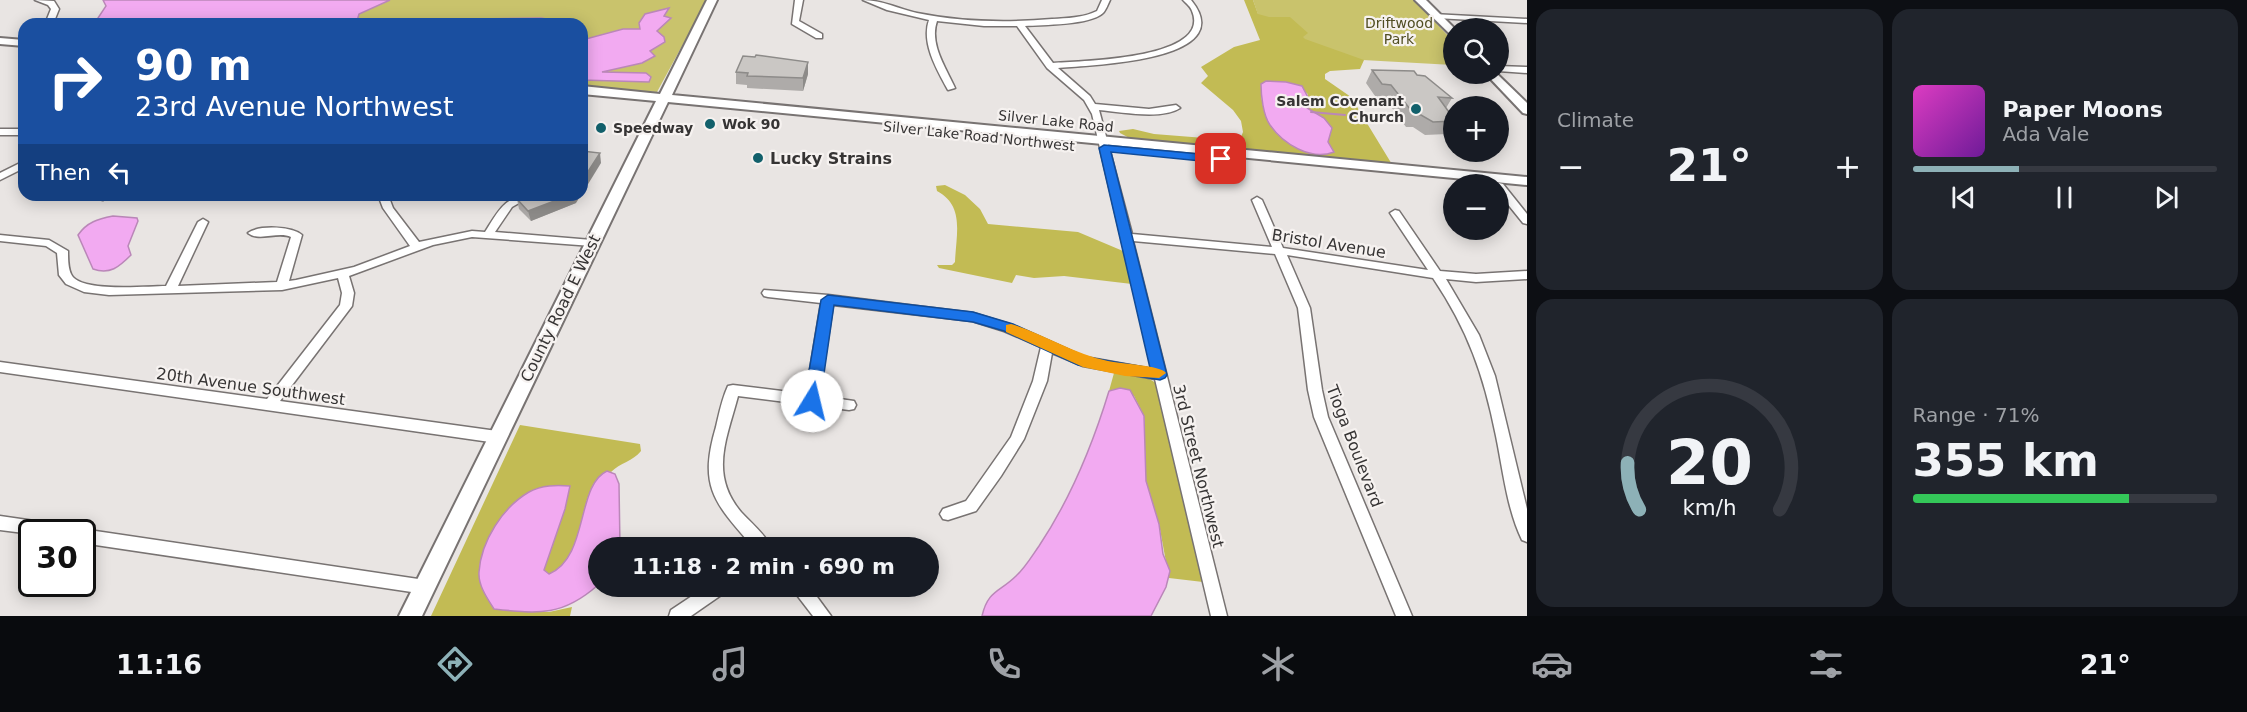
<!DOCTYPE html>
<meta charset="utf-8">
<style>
:root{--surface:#171b24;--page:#20242c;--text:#f1f3f6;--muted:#9ea1a6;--line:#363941;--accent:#8db1b7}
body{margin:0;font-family:"DejaVu Sans",sans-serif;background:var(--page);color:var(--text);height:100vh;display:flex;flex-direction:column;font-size:22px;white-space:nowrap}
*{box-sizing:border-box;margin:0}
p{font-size:20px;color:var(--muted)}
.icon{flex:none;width:33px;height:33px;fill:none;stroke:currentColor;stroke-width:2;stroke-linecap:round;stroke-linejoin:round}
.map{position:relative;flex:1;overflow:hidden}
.sheet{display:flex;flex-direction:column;gap:9px;padding:9px;background:#0d0f14;width:720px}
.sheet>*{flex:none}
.guide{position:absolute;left:18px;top:18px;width:570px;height:183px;border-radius:18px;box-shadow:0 3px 15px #0003;background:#1a4fa0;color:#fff;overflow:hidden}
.fabs{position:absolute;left:1443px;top:18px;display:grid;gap:12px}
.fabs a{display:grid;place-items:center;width:66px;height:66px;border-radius:50%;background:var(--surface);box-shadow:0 3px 15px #0003;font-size:30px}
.speed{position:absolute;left:18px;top:519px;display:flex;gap:12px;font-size:30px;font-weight:700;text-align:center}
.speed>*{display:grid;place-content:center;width:78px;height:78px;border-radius:50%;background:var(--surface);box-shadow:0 3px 15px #0003;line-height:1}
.speed .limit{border:3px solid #111;border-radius:9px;background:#fff;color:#111}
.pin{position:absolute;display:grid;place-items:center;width:51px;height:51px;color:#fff;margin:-26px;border-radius:12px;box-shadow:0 3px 9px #0006}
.me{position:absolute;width:66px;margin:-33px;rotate:9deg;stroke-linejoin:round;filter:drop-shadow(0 0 4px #0008)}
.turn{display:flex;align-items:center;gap:21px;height:126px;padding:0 18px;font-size:27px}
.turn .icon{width:78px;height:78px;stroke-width:2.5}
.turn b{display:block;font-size:42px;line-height:51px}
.then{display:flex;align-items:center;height:57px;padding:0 18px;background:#0003;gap:12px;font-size:22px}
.big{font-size:45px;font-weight:600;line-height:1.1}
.sheet .widget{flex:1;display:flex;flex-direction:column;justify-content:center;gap:9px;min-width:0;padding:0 21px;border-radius:18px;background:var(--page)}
.sheet .dial{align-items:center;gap:0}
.dial svg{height:156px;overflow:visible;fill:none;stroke:var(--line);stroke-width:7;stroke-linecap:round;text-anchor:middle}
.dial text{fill:var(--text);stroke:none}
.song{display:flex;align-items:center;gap:18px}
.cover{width:72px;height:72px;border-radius:9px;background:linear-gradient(135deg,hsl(310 70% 55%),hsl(280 70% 35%))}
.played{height:6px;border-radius:3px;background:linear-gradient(90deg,var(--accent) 35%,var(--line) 35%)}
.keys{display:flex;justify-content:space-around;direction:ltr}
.heat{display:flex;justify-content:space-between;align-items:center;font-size:33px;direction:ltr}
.charge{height:9px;border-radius:4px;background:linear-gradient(90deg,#34c759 71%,var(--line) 0)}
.sheet .tiles{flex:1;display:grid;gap:9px;grid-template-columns:repeat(2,1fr)}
.trip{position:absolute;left:588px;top:537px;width:351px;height:60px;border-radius:30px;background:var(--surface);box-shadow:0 3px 15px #0003;font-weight:600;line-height:60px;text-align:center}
.dock{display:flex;height:96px;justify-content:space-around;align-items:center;background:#090b0e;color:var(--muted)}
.dock .icon{width:42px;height:42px}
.dock .on{color:var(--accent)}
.dock b{font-size:27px;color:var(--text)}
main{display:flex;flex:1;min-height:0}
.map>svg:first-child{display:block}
</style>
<main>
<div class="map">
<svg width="1527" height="616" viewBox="0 0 1527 616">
<rect width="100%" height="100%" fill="#e9e5e3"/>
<g fill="#c9c36c">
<polygon points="390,0 707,0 657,92 582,86 582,24 361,24 357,21 359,14"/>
<polygon points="1253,0 1414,0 1453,41 1453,65 1272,55"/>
</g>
<g fill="#c2bb54" fill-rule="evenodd">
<path d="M1244,0H1253L1258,14L1269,17H1290L1308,33L1303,37L1305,39L1364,60L1360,69L1330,71L1325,74V79L1351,97L1393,166L1135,141L1120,133L1119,131L1133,129L1154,134L1230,140L1241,137L1243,132L1241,121L1233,110L1201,83L1208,76L1201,67L1234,47L1260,40ZM1261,84L1307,93L1311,104L1307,108C1322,121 1331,118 1328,142L1300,150C1276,129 1260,121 1261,84Z"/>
<path d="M945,185L965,195L980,209L988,224L1078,232L1123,251L1132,284L1064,276L1034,278L1016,275L1012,283L939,268L937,265H952L955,262C956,234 965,206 937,191L936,186Z"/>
<polygon points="1114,373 1146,377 1156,383 1203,582 1169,578 1159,524 1146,481 1144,416 1134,396 1115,389 1109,391"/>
<path d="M520,425L640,444L641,451C633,461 620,463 611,472L607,471C576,485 589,557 549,574L544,570L565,509L507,511L490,534L494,609L549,612L572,607L570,616H431Z"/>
</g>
<g fill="#f2aaf1" stroke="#ba87b8" stroke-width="1.5">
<polygon points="103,0 390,0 359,14 357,21 361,24 94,24 106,6"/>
<polygon points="669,8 664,16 671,18 657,31 664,37 665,42 650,51 655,56 642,63 602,72 646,73 651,77 649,82 582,80 582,40 623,29 640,29 639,23 645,14"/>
<polygon points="541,18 563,22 560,24 474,22 475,19"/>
<path d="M1266,81L1286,82L1302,86L1312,105L1307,108L1324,118L1332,128L1328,142L1334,152C1311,161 1283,144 1270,125C1263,115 1261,95 1261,84Z"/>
<path d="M113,216L137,218L138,221L128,246L131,255C119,267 110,275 93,269L78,235C87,222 98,219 113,216Z"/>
<path d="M1120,388L1130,390L1144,416L1146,481L1159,524L1163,554L1170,571L1166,587L1151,616H982C988,590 1000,592 1016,576C1025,568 1032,556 1039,546C1071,498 1092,447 1109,391Z"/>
<path d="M607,471L615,474L619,484L620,547L598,548V585C563,616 540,614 494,609C487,598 478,585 479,572C481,541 503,507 529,492C542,485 556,485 570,486L565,509L544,570L549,574C589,557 576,485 607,471Z"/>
</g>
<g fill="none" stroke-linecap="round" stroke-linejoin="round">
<polyline stroke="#ba87b8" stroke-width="2" points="1311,112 1345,115"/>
<defs>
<g id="street">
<polygon points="35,0 54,1 59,9 53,24 45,24 51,9 48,5"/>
<polygon points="795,0 803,0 799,21 822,34 822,38 816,38 792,24"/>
<path d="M863,0C882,0 899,9 917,13C962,22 1006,23 1052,19C1067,18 1083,18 1097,11L1102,0H1110C1108,4 1106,10 1103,13C1091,25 1042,25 1025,26L1053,63C1078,61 1213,60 1192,11C1191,7 1186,3 1183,0H1191C1242,62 1088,65 1058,68L1090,96L1095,104L1149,109L1176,105L1180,108C1162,120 1121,112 1099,110L1132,234L1272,247L1252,200L1257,197L1262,200L1283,248L1428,270L1390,213L1395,210L1399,211L1440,271L1476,274L1527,271V279L1476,282L1446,279L1479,335L1495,376L1527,509V542L1522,540C1507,509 1503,470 1496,436C1484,375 1468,330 1433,278L1287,255L1310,308L1322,390L1328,417L1412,616H1396L1314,417L1308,390L1298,308L1275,254L1133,241L1227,616H1211L1155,379L1083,366L1052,353L1047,381L1024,439L1001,476L976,511L948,520L943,519L940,514L943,509L966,501L1011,437L1033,381L1041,347L1004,331L972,321L833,305L819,396L854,401L856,405L854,409L849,410L738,396C727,438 709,474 741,512C751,523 765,534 772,548H754C715,503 698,488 716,427C719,414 722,399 728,386L733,385L806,394L821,303L768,297L764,296L762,293L764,290L828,295L973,313L1012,325L1085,357L1152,369L1092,114L1084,100L1047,68L1017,26H984L937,21C929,44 946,68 955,88L948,90C937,70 921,43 929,20L887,10Z"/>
<polygon points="1433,14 1527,19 1527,23 1436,18 1432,16"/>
<polygon points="1498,66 1527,67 1527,73 1498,71"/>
<rect x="0" y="129" width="24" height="6"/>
<polygon points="24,161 24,168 0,180 0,173"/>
<polygon points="1499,183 1503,184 1527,214 1527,224 1523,223 1498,192 1498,184 1495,184"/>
<polygon points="99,195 111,195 103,200 99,199"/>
<path d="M378,195H388L393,208L419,242L472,231L485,232C499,210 505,195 533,195L512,207L495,232L592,240L598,243L592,246L472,237L433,245L349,276L354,293L352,306L280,401L497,431L502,433L504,437L502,441L497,443L0,372V362L267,399L340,305L342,293L338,278L282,290L109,295L84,292L66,284L59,275L57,253L46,246L0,241V235L49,240L68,251C68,258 68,268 71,274C79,293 148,286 166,286L198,222L203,219L208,222L178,286L277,282L291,237C278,231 259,242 248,233C258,225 292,226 302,235L289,281L296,280L354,267L410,246L383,208Z"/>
<polygon points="0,516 62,525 67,527 70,532 32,532 32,534 0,530"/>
<polygon points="82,529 425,580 431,582 433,587 431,592 425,594 82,543 82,532 76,532"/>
<polygon points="707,586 729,586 727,591 691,616 669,616 671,610"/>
<polygon points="790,586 809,586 831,616 813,616"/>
</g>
<g id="secondary">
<polygon points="707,0 717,0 672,95 1527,177 1527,185 668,102 422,616 399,616 656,101 582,94 582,86 660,94"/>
<polygon points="1415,0 1426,0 1454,28 1454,38"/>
<polygon points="0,38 24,40 24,46 0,44"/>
<polygon points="1486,74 1497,74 1527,103 1527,114 1523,113"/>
</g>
</defs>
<use href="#street" stroke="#787372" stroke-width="3"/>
<use href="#secondary" stroke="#787372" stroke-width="4"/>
<use href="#street" fill="#fff" fill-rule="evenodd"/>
<use href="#secondary" fill="#fff" fill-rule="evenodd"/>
</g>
<g fill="#aeaba9">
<polygon points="808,62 808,74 803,91 747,88 747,85 736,84 736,72"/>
<polygon points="1372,70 1417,75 1452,98 1446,108 1454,119 1454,123 1447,134 1425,135 1413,127 1406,127 1384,97 1375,96 1366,83"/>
<polygon points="517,199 576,203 531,221 519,209"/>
</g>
<g fill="#8d8b89">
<polygon points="808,62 808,74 803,91 803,78"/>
<polygon points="600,153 601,163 582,194 582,181"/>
<polygon points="570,195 581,195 576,203 531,221 528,211"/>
</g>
<g fill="#cac7c4" stroke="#8d8b89" stroke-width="1.5">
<polygon points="756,55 808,62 803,78 747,76 748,73 736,72 743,56 755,57"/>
<polygon points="1372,70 1414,71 1417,75 1425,76 1452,98 1438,97 1454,119 1454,121 1433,122 1421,115 1414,114 1391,85 1382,84"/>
<polygon points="582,151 600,153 582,181"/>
<polygon points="527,195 570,195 528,211 517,199"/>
</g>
<polygon fill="#1a73e8" stroke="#114b97" stroke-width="1.5" points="1104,145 1221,156 1227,159 1221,163 1111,152 1167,375 1165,378 1160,380 1078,365 1004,331 973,322 834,305 820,401 812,406 807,405 804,401 821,300 828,295 973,312 1013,324 1086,357 1150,368 1099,148"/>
<path fill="#f59e0b" d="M1011,324C1044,334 1073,354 1108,361C1120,364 1161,365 1166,373L1159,378L1125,376L1083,367L1006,332V325Z"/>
<g fill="#12606b" stroke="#f6f2f0" stroke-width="2">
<circle cx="1416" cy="109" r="6"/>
<circle cx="710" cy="124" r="6"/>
<circle cx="601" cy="128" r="6"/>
<circle cx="758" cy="158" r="6"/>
</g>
<g text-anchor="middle" stroke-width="4.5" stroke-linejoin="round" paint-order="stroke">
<g font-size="14" fill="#504d22" stroke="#f6f2f0">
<text x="1399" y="28">Driftwood<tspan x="1399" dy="16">Park</tspan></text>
</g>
<g font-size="14" font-weight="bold" fill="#363434" stroke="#f6f2f0" text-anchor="start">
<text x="1404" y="106" text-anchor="end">Salem Covenant<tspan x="1404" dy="16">Church</tspan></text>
<text x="722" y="129">Wok 90</text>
<text x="613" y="133">Speedway</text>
</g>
<g font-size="14" fill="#363434" stroke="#f6f2f0">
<text transform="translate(1056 121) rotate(6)" y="5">Silver Lake Road</text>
<text transform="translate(979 136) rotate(6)" y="5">Silver Lake Road Northwest</text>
</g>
<g font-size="16" font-weight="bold" fill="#363434" stroke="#f6f2f0" text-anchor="start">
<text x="770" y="164">Lucky Strains</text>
</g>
<g font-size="16" fill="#363434" stroke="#f6f2f0">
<text transform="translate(1329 243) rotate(9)" y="6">Bristol Avenue</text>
<text transform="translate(560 308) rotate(-64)" y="6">County Road E West</text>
<text transform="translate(251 386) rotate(8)" y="6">20th Avenue Southwest</text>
<text transform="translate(1355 446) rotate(69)" y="6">Tioga Boulevard</text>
<text transform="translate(1199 466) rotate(76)" y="6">3rd Street Northwest</text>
</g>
</g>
</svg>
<div class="fabs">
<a><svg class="icon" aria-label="search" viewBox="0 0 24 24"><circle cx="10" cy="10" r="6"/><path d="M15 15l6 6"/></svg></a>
<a>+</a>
<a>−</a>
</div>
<div class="speed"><div class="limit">30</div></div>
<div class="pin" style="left:1221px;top:159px;background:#d93025"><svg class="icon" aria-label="arrive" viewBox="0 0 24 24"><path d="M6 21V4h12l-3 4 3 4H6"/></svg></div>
<svg class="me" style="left:812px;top:401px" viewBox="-20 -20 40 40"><circle r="19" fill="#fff"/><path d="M0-13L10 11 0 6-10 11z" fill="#1a73e8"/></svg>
<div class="trip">11:18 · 2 min · 690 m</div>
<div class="guide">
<div class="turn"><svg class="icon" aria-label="right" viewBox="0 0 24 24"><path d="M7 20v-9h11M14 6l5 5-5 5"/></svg><div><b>90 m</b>23rd Avenue Northwest</div></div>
<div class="then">Then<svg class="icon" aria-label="left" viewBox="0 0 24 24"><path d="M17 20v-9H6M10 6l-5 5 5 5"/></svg></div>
</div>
</div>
<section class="sheet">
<div class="tiles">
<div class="widget"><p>Climate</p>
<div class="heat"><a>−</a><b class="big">21°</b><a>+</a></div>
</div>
<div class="widget">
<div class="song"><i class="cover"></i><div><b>Paper Moons</b><p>Ada Vale</p></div></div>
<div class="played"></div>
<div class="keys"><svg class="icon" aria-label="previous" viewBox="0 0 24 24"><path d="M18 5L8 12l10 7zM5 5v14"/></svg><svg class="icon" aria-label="pause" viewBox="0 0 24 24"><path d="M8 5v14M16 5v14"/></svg><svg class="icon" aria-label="next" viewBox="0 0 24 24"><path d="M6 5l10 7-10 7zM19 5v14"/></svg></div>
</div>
<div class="widget dial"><svg viewBox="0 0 100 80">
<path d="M14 69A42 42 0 1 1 86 69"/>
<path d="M14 69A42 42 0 0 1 8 45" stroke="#8db1b7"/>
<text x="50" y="56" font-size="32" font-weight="700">20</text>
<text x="50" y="72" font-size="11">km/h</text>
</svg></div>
<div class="widget"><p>Range · 71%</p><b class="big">355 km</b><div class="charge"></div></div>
</div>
</section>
</main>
<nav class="dock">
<b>11:16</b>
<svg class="icon on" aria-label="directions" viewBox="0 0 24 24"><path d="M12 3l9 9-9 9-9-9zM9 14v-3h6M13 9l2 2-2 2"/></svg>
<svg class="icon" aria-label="music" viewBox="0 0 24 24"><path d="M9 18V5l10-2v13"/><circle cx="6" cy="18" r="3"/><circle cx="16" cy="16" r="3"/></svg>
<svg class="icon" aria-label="phone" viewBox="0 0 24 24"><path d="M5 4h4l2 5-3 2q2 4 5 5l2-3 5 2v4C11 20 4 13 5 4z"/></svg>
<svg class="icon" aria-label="climate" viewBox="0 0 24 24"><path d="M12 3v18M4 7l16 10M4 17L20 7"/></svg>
<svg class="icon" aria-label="car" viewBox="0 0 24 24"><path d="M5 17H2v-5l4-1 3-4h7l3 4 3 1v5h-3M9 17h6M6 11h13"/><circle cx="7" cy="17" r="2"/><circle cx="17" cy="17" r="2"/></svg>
<svg class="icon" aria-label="filters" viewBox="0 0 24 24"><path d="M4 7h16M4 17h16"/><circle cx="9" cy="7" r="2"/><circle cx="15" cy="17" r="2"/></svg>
<b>21°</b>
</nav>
